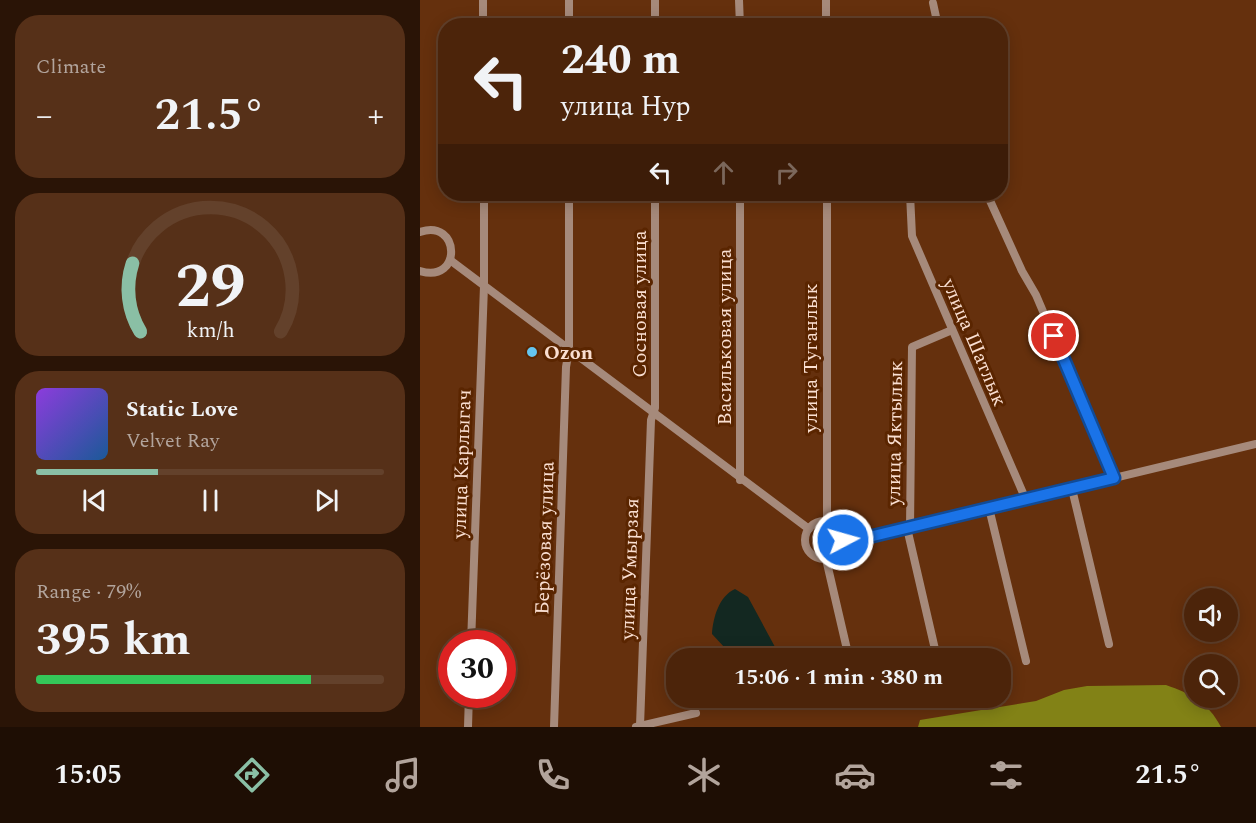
<!DOCTYPE html>
<meta charset="utf-8">
<style>
:root{--surface:#4c240a;--page:#563018;--text:#f1f3f6;--muted:#b2a49c;--line:#63412b;--accent:#8abfa5}
body{margin:0;font-family:Spectral,serif;background:var(--page);color:var(--text);height:100vh;display:flex;flex-direction:column;font-size:22px;white-space:nowrap}
*{box-sizing:border-box;margin:0}
p{font-size:20px;color:var(--muted)}
.icon{flex:none;width:33px;height:33px;fill:none;stroke:currentColor;stroke-width:2;stroke-linecap:round;stroke-linejoin:round}
.map{position:relative;flex:1;overflow:hidden}
.side{display:flex;flex-direction:column;gap:15px;padding:15px;background:#2a1406;width:420px}
.side>*{flex:none}
.hud{position:absolute;left:18px;top:18px;width:570px;height:183px;border-radius:24px;box-shadow:0 3px 15px #0003,0 0 0 2px var(--line);background:#4c240a;color:var(--text);overflow:hidden}
.tools{position:absolute;left:764px;top:588px;display:grid;gap:12px}
.tools a{display:grid;place-items:center;width:54px;height:54px;border-radius:50%;background:var(--surface);box-shadow:0 3px 15px #0003,0 0 0 2px var(--line);font-size:30px}
.speed{position:absolute;left:18px;top:630px;display:flex;gap:12px;font-size:30px;font-weight:700;text-align:center}
.speed>*{display:grid;place-content:center;width:78px;height:78px;border-radius:50%;background:var(--surface);box-shadow:0 3px 15px #0003,0 0 0 2px var(--line);line-height:1}
.speed .limit{border:9px solid #d22;background:#fff;color:#111}
.pin{position:absolute;display:grid;place-items:center;width:51px;height:51px;color:#fff;margin:-26px;border:3px solid #fff;border-radius:50%;box-shadow:0 2px 6px #0007}
.me{position:absolute;width:66px;margin:-33px;rotate:84deg;stroke-linejoin:round;filter:drop-shadow(0 0 4px #0008)}
.turn{display:flex;align-items:center;gap:21px;height:126px;padding:0 24px;font-size:27px}
.turn .icon{width:78px;height:78px;stroke-width:2.5}
.turn b{display:block;font-size:42px;line-height:51px}
.lanes{display:flex;align-items:center;height:57px;padding:0 24px;background:#0003;justify-content:center;gap:30px;direction:ltr}
.lanes .off{opacity:.35}
.big{font-size:45px;font-weight:700;line-height:1.1}
.side .tile{flex:1;display:flex;flex-direction:column;justify-content:center;gap:9px;min-width:0;padding:0 21px;border-radius:24px;background:var(--page)}
.side .dial{align-items:center;gap:0}
.dial svg{height:156px;overflow:visible;fill:none;stroke:var(--line);stroke-width:7;stroke-linecap:round;text-anchor:middle}
.dial text{fill:var(--text);stroke:none}
.song{display:flex;align-items:center;gap:18px}
.cover{width:72px;height:72px;border-radius:9px;background:linear-gradient(135deg,hsl(270 70% 55%),hsl(210 70% 35%))}
.played{height:6px;border-radius:3px;background:linear-gradient(90deg,var(--accent) 35%,var(--line) 35%)}
.keys{display:flex;justify-content:space-around;direction:ltr}
.heat{display:flex;justify-content:space-between;align-items:center;font-size:33px;direction:ltr}
.charge{height:9px;border-radius:4px;background:linear-gradient(90deg,#34c759 79%,var(--line) 0)}
.trip{position:absolute;left:246px;top:648px;width:345px;height:60px;border-radius:24px;background:var(--surface);box-shadow:0 3px 15px #0003,0 0 0 2px var(--line);font-weight:700;line-height:60px;text-align:center}
.menu{display:flex;height:96px;justify-content:space-around;align-items:center;background:#1e0e04;color:var(--muted)}
.menu .icon{width:42px;height:42px}
.menu .current{color:var(--accent)}
.menu b{font-size:27px;color:var(--text)}
main{display:flex;flex:1;min-height:0}
.map>svg:first-child{display:block}
</style>
<main>
<section class="side">
<div class="tile"><p>Climate</p>
<div class="heat"><a>−</a><b class="big">21.5°</b><a>+</a></div>
</div>
<div class="tile dial"><svg viewBox="0 0 100 80">
<path d="M14 69A42 42 0 1 1 86 69"/>
<path d="M14 69A42 42 0 0 1 10 34" stroke="#8abfa5"/>
<text x="50" y="56" font-size="32" font-weight="700">29</text>
<text x="50" y="72" font-size="11">km/h</text>
</svg></div>
<div class="tile">
<div class="song"><i class="cover"></i><div><b>Static Love</b><p>Velvet Ray</p></div></div>
<div class="played"></div>
<div class="keys"><svg class="icon" aria-label="previous" viewBox="0 0 24 24"><path d="M18 5L8 12l10 7zM5 5v14"/></svg><svg class="icon" aria-label="pause" viewBox="0 0 24 24"><path d="M8 5v14M16 5v14"/></svg><svg class="icon" aria-label="next" viewBox="0 0 24 24"><path d="M6 5l10 7-10 7zM19 5v14"/></svg></div>
</div>
<div class="tile"><p>Range · 79%</p><b class="big">395 km</b><div class="charge"></div></div>
</section>
<div class="map">
<svg width="836" height="727" viewBox="0 0 836 727">
<rect width="100%" height="100%" fill="#65300d"/>
<path fill="#828216" d="M746,685C771,694 788,702 801,727H498L500,720L616,701L644,690L667,686Z"/>
<g fill="#132821">
<path d="M315,589L328,597L361,658H310L305,648L292,634C293,618 299,596 315,589Z"/>
<path d="M325,698H359C352,707 343,710 331,708Z"/>
</g>
<g fill="none" stroke-linecap="round" stroke-linejoin="round">
<g stroke="#a68a7b" stroke-width="8">
<polyline points="63,0 63,26"/>
<polyline points="235,0 235,26"/>
<polyline points="319,0 320,26"/>
<polyline points="406,0 406,26"/>
<polyline points="513,3 518,26"/>
<polyline points="149,26 149,0"/>
<polyline points="320,194 320,480"/>
<polyline points="407,194 407,521"/>
<polyline points="490,194 492,236 606,500"/>
<polyline points="567,194 602,271 616,295 694,478"/>
<path d="M0,232C40,218 43,284 0,271"/>
<polyline points="30,260 389,529"/>
<polyline points="652,489 689,644"/>
<polyline points="569,508 606,661"/>
<circle cx="404" cy="540" r="19"/>
<polyline points="487,528 517,658"/>
<polyline points="490,528 492,347 532,330"/>
<polyline points="423,539 449,537 836,444"/>
<polyline points="406,559 429,658"/>
<polyline points="51,644 64,286 64,194"/>
<polyline points="437,698 438,703"/>
<polyline points="220,726 231,420 235,408 235,194"/>
<polyline points="48,727 49,694"/>
<polyline points="134,727 146,367 149,350 149,194"/>
<polyline points="216,727 276,713"/>
</g>
</g>
<g fill="none" stroke-linecap="round" stroke-linejoin="round">
<defs>
<polyline id="route" points="423,540 449,537 694,478 634,336"/>
</defs>
<use href="#route" stroke="#114b97" stroke-width="15"/>
<use href="#route" stroke="#1a73e8" stroke-width="10"/>
</g>
<circle fill="#65c5ef" stroke="#5a2500" stroke-width="2" cx="112" cy="352" r="6"/>
<g text-anchor="middle" stroke-width="6" stroke-linejoin="round" paint-order="stroke">
<g font-size="20" fill="#fadfd1" stroke="#5a2500">
<text transform="translate(219 304) rotate(-90)" y="7">Сосновая улица</text>
<text transform="translate(304 337) rotate(-90)" y="7">Васильковая улица</text>
<text transform="translate(555 342) rotate(67)" y="7">улица Шатлык</text>
<text transform="translate(390 358) rotate(-90)" y="7">улица Туганлык</text>
<text transform="translate(474 433) rotate(-89)" y="7">улица Яктылык</text>
<text transform="translate(41 464) rotate(-88)" y="7">улица Карлыгач</text>
<text transform="translate(124 538) rotate(-88)" y="7">Берёзовая улица</text>
<text transform="translate(209 569) rotate(-88)" y="7">улица Умырзая</text>
</g>
<g font-size="20" font-weight="bold" fill="#fadfd1" stroke="#5a2500" text-anchor="start">
<text x="124" y="359">Ozon</text>
</g>
</g>
</svg>
<div class="tools">
<a><svg class="icon" aria-label="sound" viewBox="0 0 24 24"><path d="M4 9h4l5-4v14l-5-4H4zM17 9q2 3 0 6"/></svg></a>
<a><svg class="icon" aria-label="search" viewBox="0 0 24 24"><circle cx="10" cy="10" r="6"/><path d="M15 15l6 6"/></svg></a>
</div>
<div class="speed"><div class="limit">30</div></div>
<div class="pin" style="left:634px;top:336px;background:#d93025"><svg class="icon" aria-label="arrive" viewBox="0 0 24 24"><path d="M6 21V4h12l-3 4 3 4H6"/></svg></div>
<svg class="me" style="left:423px;top:540px" viewBox="-20 -20 40 40"><circle r="17" fill="#1a73e8" stroke="#fff" stroke-width="3"/><path d="M0-11L8 9 0 5-8 9z" fill="#fff"/></svg>
<div class="trip">15:06 · 1 min · 380 m</div>
<div class="hud">
<div class="turn"><svg class="icon" aria-label="left" viewBox="0 0 24 24"><path d="M17 20v-9H6M10 6l-5 5 5 5"/></svg><div><b>240 m</b>улица Нур</div></div>
<div class="lanes"><svg class="icon" aria-label="left" viewBox="0 0 24 24"><path d="M17 20v-9H6M10 6l-5 5 5 5"/></svg><svg class="icon off" aria-label="ahead" viewBox="0 0 24 24"><path d="M12 20V5M6 11l6-6 6 6"/></svg><svg class="icon off" aria-label="right" viewBox="0 0 24 24"><path d="M7 20v-9h11M14 6l5 5-5 5"/></svg></div>
</div>
</div>
</main>
<nav class="menu">
<b>15:05</b>
<svg class="icon current" aria-label="directions" viewBox="0 0 24 24"><path d="M12 3l9 9-9 9-9-9zM9 14v-3h6M13 9l2 2-2 2"/></svg>
<svg class="icon" aria-label="music" viewBox="0 0 24 24"><path d="M9 18V5l10-2v13"/><circle cx="6" cy="18" r="3"/><circle cx="16" cy="16" r="3"/></svg>
<svg class="icon" aria-label="phone" viewBox="0 0 24 24"><path d="M5 4h4l2 5-3 2q2 4 5 5l2-3 5 2v4C11 20 4 13 5 4z"/></svg>
<svg class="icon" aria-label="climate" viewBox="0 0 24 24"><path d="M12 3v18M4 7l16 10M4 17L20 7"/></svg>
<svg class="icon" aria-label="car" viewBox="0 0 24 24"><path d="M5 17H2v-5l4-1 3-4h7l3 4 3 1v5h-3M9 17h6M6 11h13"/><circle cx="7" cy="17" r="2"/><circle cx="17" cy="17" r="2"/></svg>
<svg class="icon" aria-label="filters" viewBox="0 0 24 24"><path d="M4 7h16M4 17h16"/><circle cx="9" cy="7" r="2"/><circle cx="15" cy="17" r="2"/></svg>
<b>21.5°</b>
</nav>
